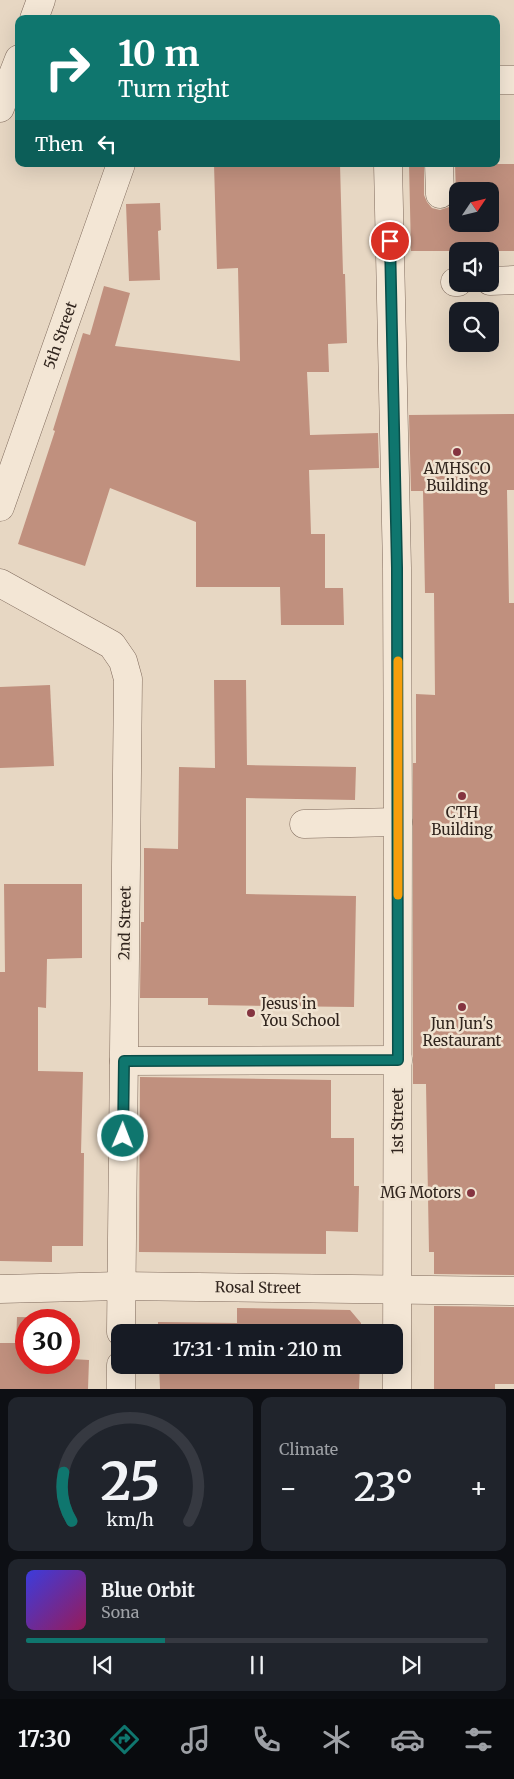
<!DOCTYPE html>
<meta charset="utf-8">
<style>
:root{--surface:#171b24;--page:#20242c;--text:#f1f3f6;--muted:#9ea1a6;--line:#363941;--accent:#0f766e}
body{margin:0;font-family:Merriweather,serif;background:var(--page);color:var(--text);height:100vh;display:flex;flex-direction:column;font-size:19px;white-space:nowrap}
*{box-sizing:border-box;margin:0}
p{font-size:16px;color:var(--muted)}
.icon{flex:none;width:28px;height:28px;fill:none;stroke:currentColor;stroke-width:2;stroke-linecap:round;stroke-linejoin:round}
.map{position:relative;height:1389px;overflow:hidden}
.details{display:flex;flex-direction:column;gap:8px;padding:8px;background:#0d0f14;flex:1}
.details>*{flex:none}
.hud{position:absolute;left:15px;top:15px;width:485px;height:152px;border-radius:10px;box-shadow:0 5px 20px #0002;background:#0f766e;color:#fff;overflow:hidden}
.needle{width:32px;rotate:55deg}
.controls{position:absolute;left:449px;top:182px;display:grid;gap:10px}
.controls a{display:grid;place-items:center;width:50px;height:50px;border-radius:10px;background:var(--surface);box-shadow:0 5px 20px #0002;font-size:25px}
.speed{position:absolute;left:15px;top:1309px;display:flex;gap:10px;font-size:25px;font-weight:700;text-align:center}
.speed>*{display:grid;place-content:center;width:65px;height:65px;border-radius:50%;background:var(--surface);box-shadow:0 5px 20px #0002;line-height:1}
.speed .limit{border:8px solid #d22;background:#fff;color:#111}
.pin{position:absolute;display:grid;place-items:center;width:42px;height:42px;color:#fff;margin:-21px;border:2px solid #fff;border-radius:50%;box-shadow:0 1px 5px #0007}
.me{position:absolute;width:55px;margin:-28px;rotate:1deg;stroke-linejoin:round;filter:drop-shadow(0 0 4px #0008)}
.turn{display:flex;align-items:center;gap:18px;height:105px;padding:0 20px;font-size:22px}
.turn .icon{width:65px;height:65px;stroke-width:2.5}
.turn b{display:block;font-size:35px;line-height:42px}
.then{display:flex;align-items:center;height:48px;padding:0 20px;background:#0003;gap:10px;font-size:19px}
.big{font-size:38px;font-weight:600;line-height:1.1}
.details .tile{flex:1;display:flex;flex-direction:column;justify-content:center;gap:8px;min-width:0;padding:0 18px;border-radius:10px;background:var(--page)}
.details .dial{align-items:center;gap:0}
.dial svg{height:130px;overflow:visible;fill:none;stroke:var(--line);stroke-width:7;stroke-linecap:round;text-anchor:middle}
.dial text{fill:var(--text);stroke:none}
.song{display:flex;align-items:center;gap:15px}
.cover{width:60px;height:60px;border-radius:8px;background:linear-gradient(135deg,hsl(240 70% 55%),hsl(330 70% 35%))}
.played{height:5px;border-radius:2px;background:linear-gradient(90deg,var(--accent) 30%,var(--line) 30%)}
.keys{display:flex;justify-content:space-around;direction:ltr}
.heat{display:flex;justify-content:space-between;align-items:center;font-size:28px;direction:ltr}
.details .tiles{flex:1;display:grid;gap:8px;grid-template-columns:1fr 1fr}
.tile:last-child{grid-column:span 2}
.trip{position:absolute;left:111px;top:1324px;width:292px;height:50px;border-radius:10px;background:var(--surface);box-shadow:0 5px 20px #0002;font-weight:600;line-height:50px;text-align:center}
.dock{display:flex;height:80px;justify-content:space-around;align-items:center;background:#090b0e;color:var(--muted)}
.dock .icon{width:35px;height:35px}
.dock .active{color:var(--accent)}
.dock b{font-size:22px;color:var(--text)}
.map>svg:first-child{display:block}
</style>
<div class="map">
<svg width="514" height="1389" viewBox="0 0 514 1389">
<rect width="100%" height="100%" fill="#e7d7c3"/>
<g fill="#c0907e" fill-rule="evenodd">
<polygon points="214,164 340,164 343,274 345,274 347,343 328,344 329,372 307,372 310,435 378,433 379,468 309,470 311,534 325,534 325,588 343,588 344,625 281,625 280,587 196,587 196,522 110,488 85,566 18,544 55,431 53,430 83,333 90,335 104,286 130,293 115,346 240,361 238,268 217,269"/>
<path d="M409,164H424V195L427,202L432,208L440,210L449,207L454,201L456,193L455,164H514V251H411ZM458,191H490V224H458Z"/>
<polygon points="160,203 161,230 158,231 160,280 129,281 126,204"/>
<polygon points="514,414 514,490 507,490 509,603 514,603 514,1275 434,1274 434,1252 429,1252 426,1084 413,1084 413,763 416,763 416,694 435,695 434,593 425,593 423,491 411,491 409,415"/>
<polygon points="214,680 246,680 247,765 356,767 355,800 246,798 246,894 356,896 354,1007 208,1005 208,998 140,998 141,922 144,922 144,848 178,849 179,767 215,768"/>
<polygon points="50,685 54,766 0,768 0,687"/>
<polygon points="4,884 82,884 82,958 47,959 46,1008 38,1007 38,1071 83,1072 81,1153 84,1153 83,1246 52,1246 52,1262 0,1261 0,972 5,972"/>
<polygon points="140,1077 331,1080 331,1138 354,1138 354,1186 359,1186 358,1232 326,1231 326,1254 139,1252"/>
<polygon points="434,1306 514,1307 514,1384 495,1384 495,1389 434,1389"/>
<polygon points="237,1308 350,1310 361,1323 361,1332 158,1332 158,1322 237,1323"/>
<path d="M17,1317L71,1318V1359L89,1360L88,1389H0V1343H16ZM26,1320H69V1362H26Z"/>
<polygon points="159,1365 360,1365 359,1389 160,1389"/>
</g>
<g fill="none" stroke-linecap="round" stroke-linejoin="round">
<defs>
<g id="minor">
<polyline points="34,19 41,0"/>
<polyline points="496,80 514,80"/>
<polyline points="0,108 19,59"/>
<polyline points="388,164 397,568 398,822 397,1389"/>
<polyline points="439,164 440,194"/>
<polyline points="490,281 514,280"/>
<polyline points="455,282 458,282"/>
<path id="s1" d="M0,507L121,164"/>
<polyline points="0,583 112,645 123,661 128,679 121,1332"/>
<polyline points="304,824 398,822"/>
<polyline points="124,1061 398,1060"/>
<path id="s2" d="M0,1289L120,1286L514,1291"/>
<polyline points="121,1365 121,1389"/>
</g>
</defs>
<use href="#minor" stroke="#7f6a5c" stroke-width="29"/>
<use href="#minor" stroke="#f3e6d5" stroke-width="28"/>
</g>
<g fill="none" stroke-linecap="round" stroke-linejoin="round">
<defs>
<polyline id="route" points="123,1136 124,1061 398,1060 397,568 390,241"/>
</defs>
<use href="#route" stroke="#0a4d48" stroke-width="12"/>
<use href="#route" stroke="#0f766e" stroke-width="9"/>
<polyline stroke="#f59e0b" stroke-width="9" points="398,661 398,895"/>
</g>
<g fill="#853440" stroke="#f0e3d1" stroke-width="2">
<circle cx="457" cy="452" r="5"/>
<circle cx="462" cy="796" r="5"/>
<circle cx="462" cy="1007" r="5"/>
<circle cx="251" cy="1013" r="5"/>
<circle cx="471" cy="1193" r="5"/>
</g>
<g text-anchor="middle" stroke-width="5" stroke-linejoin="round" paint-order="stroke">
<g font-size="15" fill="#31251e" stroke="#f0e3d1">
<text dy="5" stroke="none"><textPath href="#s1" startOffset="182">5th Street</textPath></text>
<text transform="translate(125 923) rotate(-89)" y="5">2nd Street</text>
<text transform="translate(398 1121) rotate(-90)" y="5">1st Street</text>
<text dy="5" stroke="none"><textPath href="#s2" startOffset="258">Rosal Street</textPath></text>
</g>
<g font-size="15" fill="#31251e" stroke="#f0e3d1">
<text x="457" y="474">AMHSCO<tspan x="457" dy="17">Building</tspan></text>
<text x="462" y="818">CTH<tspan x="462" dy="17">Building</tspan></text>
<text x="261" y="1009" text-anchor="start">Jesus in<tspan x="261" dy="17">You School</tspan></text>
<text x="462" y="1029">Jun Jun's<tspan x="462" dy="17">Restaurant</tspan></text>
<text x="461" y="1198" text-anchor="end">MG Motors</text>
</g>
</g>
</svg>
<div class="controls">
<a><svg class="needle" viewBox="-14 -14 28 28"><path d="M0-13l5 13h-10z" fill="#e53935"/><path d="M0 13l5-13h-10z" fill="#9ea1a6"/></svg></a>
<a><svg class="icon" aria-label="sound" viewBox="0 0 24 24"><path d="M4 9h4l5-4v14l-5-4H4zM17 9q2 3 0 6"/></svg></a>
<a><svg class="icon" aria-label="search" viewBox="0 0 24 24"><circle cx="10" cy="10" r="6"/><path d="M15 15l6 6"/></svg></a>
</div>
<div class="speed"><div class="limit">30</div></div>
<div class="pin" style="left:390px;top:241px;background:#d93025"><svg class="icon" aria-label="arrive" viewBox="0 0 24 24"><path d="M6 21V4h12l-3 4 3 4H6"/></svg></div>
<svg class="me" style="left:123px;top:1136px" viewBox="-20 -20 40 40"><circle r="17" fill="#0f766e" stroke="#fff" stroke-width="3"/><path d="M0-11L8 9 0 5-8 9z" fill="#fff"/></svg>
<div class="trip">17:31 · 1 min · 210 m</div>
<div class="hud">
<div class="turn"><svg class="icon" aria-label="right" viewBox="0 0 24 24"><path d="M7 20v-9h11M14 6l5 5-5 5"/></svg><div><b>10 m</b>Turn right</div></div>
<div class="then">Then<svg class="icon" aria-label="left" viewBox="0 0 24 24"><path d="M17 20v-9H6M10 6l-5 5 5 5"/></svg></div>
</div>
</div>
<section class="details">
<div class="tiles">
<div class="tile dial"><svg viewBox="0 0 100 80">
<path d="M14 69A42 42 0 1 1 86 69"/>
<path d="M14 69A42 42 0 0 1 9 39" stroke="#0f766e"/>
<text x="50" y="56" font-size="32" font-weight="700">25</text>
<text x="50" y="72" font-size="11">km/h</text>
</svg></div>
<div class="tile"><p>Climate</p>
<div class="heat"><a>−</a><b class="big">23°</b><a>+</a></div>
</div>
<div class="tile">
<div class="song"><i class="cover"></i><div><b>Blue Orbit</b><p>Sona</p></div></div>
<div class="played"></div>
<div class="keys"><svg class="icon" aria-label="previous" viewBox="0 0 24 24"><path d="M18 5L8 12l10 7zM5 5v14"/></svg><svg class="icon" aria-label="pause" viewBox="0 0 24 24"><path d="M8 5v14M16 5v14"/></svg><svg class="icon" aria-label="next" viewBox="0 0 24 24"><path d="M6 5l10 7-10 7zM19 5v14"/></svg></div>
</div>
</div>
</section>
<nav class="dock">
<b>17:30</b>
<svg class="icon active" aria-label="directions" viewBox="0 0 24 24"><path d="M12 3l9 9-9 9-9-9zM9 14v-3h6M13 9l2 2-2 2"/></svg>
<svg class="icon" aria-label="music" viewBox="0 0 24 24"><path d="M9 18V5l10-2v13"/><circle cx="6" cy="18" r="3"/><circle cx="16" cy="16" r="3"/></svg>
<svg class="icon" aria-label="phone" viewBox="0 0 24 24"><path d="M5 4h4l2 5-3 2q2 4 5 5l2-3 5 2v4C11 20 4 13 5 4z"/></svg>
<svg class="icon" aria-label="climate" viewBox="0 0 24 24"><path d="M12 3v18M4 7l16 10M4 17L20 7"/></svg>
<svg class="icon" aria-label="car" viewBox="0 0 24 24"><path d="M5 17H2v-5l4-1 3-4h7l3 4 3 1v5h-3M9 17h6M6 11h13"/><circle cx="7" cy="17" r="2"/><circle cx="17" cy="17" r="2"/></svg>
<svg class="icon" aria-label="filters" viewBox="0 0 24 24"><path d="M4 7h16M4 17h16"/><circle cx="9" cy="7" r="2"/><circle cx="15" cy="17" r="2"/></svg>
</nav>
